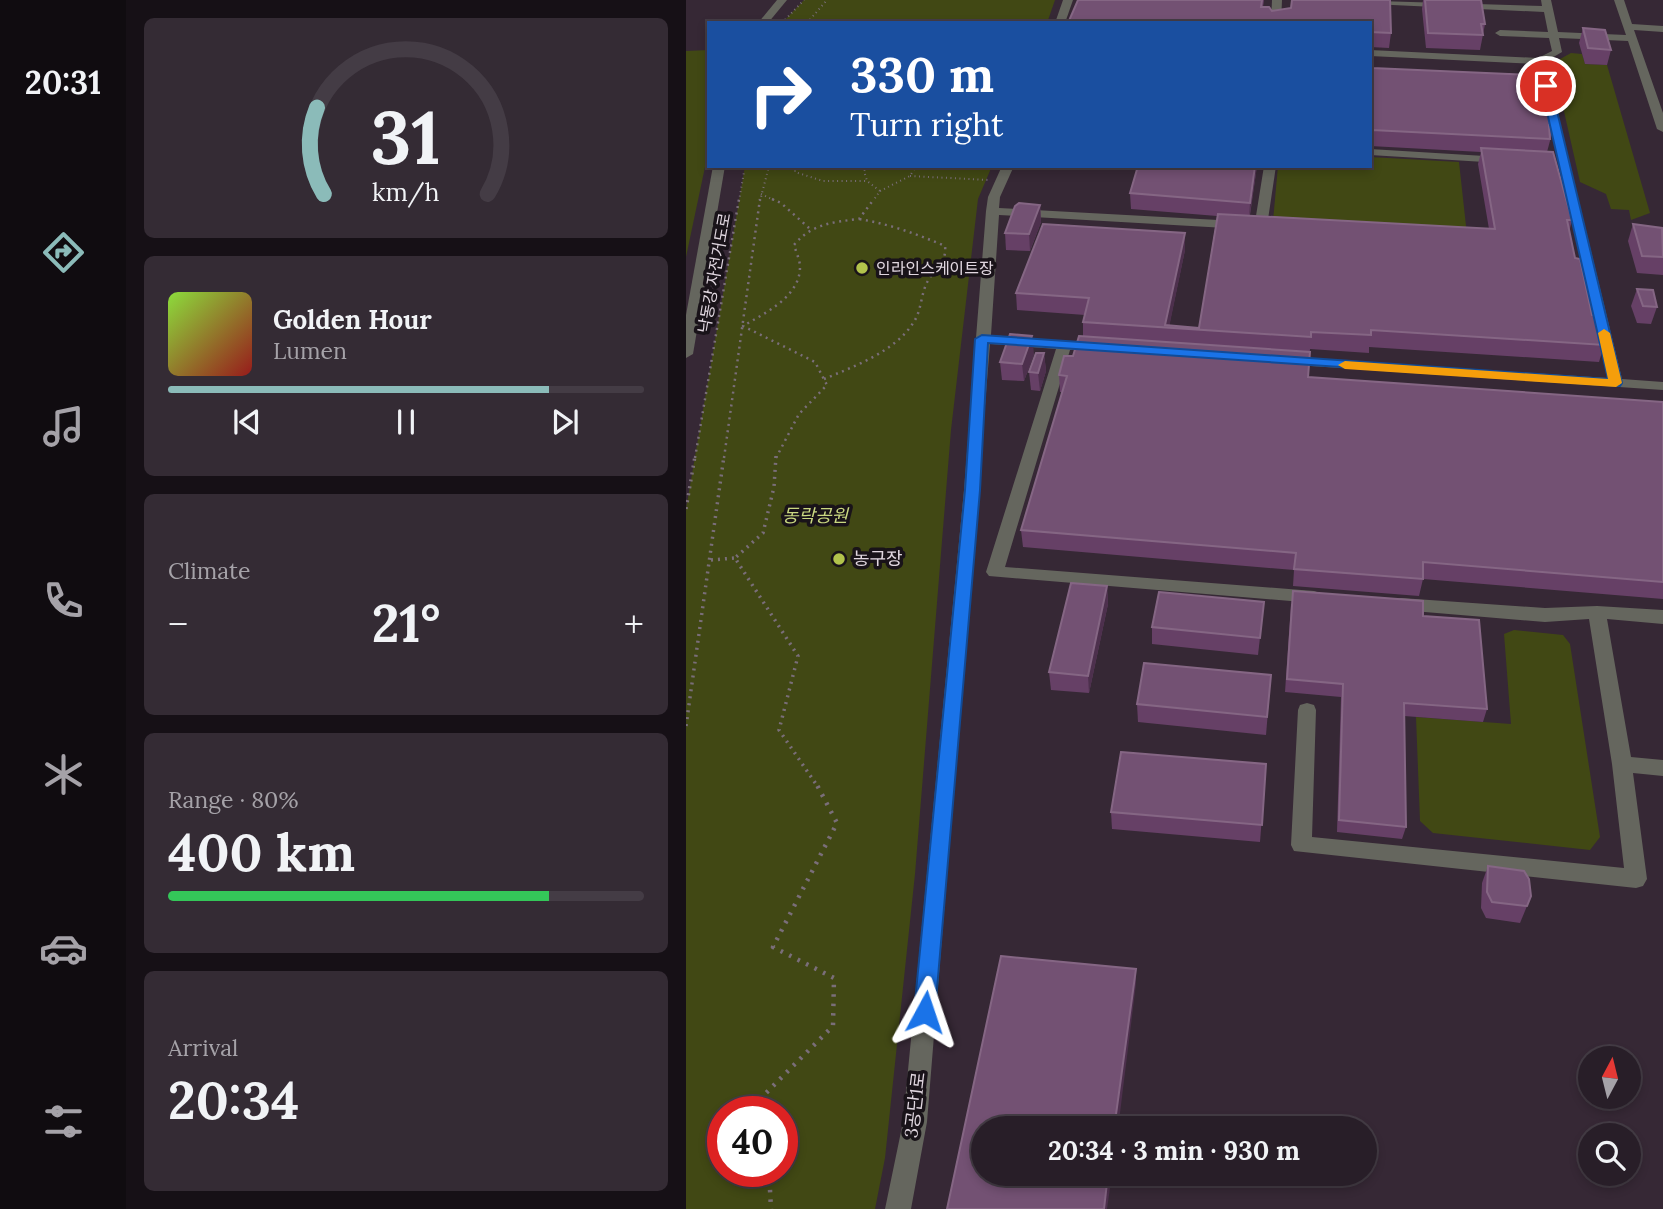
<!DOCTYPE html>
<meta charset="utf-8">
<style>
:root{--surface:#281e28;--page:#342b34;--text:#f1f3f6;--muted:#a5a2a8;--line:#443c45;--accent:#8bbbb9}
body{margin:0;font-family:Lora,"Noto Sans KR",serif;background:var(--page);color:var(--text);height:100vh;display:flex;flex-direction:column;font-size:26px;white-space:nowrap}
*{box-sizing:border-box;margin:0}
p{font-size:23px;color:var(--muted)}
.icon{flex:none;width:38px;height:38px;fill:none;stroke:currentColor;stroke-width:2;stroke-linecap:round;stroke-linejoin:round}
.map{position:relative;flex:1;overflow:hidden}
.details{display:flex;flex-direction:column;gap:18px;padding:18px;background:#161016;width:560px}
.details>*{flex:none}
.guide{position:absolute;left:21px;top:21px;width:665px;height:147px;border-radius:0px;box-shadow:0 4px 10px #0003,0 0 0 2px var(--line);background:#1a4fa0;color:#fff;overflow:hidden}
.needle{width:46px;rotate:7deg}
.tools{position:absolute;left:892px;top:1046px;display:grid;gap:14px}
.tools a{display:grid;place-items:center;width:63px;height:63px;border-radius:50%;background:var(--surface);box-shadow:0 4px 10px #0003,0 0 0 2px var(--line);font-size:35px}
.speed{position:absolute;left:21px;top:1096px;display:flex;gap:14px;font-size:35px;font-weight:700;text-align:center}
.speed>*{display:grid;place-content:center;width:91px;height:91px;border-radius:50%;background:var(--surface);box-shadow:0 4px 10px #0003,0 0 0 2px var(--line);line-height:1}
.speed .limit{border:10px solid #d22;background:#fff;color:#111}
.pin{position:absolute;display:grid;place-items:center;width:60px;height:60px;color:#fff;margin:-30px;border:4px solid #fff;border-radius:50%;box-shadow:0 2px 7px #0007}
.me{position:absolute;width:77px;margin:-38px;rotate:5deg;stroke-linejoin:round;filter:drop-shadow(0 0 5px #0008)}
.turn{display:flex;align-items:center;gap:24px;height:147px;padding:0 28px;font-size:32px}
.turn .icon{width:91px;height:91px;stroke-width:2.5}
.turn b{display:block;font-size:49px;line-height:60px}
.big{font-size:52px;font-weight:800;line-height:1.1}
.details .widget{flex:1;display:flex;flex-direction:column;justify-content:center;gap:10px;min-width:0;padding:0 24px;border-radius:10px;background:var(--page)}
.details .dial{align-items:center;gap:0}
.dial svg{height:182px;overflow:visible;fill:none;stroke:var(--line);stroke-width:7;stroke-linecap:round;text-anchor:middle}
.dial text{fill:var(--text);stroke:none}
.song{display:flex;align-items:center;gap:21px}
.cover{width:84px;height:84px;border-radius:10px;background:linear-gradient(135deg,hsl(90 70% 55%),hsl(0 70% 35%))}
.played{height:7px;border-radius:4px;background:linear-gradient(90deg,var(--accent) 80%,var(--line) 80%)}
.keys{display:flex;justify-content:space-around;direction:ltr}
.heat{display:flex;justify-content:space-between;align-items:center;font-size:38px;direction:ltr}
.charge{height:10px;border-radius:5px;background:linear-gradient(90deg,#34c759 80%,var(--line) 0)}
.trip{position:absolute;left:285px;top:1116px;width:406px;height:70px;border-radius:35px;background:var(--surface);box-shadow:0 4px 10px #0003,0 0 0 2px var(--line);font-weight:800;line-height:70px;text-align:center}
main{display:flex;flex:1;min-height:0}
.menu{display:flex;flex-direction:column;width:126px;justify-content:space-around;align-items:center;background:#100c10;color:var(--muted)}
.menu .icon{width:49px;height:49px}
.menu .active{color:var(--accent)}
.menu b{font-size:32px;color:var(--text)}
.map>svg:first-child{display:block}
</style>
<main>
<nav class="menu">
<b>20:31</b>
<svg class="icon active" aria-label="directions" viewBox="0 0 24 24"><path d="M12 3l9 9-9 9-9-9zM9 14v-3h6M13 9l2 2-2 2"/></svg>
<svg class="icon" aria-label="music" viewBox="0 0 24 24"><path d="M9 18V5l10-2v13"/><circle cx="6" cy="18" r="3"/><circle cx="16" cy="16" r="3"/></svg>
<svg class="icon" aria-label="phone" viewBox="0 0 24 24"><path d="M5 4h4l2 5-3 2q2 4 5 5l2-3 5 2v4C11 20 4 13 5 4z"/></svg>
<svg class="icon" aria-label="climate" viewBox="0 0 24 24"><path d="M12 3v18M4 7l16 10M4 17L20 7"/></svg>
<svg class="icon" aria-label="car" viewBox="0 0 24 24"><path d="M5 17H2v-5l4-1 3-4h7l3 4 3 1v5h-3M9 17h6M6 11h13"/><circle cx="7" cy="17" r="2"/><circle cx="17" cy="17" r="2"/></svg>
<svg class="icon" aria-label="filters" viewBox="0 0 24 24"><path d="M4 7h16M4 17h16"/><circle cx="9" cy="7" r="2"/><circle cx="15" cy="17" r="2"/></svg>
</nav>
<section class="details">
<div class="widget dial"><svg viewBox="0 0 100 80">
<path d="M14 69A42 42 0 1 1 86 69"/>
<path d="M14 69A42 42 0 0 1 11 31" stroke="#8bbbb9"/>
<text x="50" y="56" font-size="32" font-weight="700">31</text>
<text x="50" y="72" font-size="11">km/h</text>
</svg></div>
<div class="widget">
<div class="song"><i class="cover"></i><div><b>Golden Hour</b><p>Lumen</p></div></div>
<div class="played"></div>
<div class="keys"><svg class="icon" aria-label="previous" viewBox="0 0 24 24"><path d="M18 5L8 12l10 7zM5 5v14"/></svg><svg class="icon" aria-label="pause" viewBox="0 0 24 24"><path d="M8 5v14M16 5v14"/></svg><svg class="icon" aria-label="next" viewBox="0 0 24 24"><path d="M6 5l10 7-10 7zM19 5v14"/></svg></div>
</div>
<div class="widget"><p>Climate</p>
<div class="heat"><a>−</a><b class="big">21°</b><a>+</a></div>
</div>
<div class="widget"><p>Range · 80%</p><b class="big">400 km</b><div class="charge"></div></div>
<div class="widget"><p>Arrival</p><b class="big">20:34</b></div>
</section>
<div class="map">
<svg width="977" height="1209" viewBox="0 0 977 1209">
<rect width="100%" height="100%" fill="#362835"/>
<g fill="#414814" fill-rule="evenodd">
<polygon points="118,0 369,0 361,23 96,23"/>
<polygon points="23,50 23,148 0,257 0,51"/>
<polygon points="885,53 896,54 899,64 921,65 964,213 945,220 943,210 925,209 920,194 894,182 867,63"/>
<polygon points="684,157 773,162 781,235 587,221 592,166 684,166"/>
<path d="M59,166H306L292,199L265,430L229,874L199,1158L189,1209H0V509ZM37,1111H96V1171H37Z"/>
<polygon points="828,630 877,635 884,644 914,837 904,850 747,833 734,821 730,717 825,724 818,634"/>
</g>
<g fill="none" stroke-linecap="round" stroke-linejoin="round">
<g stroke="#7a6e79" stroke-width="2" stroke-dasharray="1 3.5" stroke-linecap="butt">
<polyline points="96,23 118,0"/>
<polyline points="121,23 141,0"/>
<polyline points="109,166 109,172 137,181 180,181"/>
<polyline points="181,166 178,171 181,181 194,191 187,201"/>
<polyline points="224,176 303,180"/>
<polyline points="194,191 224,176 230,166"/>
<polyline points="75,194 90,201"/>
<polyline points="53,201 59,166"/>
<polyline points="74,201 83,166"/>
</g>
<g stroke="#7a6e79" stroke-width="2.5" stroke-dasharray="2 4.5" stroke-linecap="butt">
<polyline points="86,199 95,203 123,228"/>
<path d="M138,379C169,366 211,351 229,320C236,308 235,291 243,279C250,267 261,261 259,246C231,234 203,224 173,219"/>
<polyline points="9,458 53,199"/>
<polyline points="38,458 74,199"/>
<path d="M90,458L113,414L141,385L129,362L57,326C79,313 114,297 114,267C114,260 110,252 108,245C125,224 147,222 173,219L188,199"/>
</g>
<g stroke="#7a6e79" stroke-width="3.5" stroke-dasharray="2 5" stroke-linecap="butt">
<polyline points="90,456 88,487 77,533 49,558 112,656 93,730 132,787"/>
<polyline points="0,509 9,456"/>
<polyline points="25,560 49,558"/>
<polyline points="0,726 38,456"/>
</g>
<g stroke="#7a6e79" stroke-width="4.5" stroke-dasharray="2.5 7" stroke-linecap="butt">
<polyline points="79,1111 79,1094 147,1026 148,978 87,947 151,823 131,785"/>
<polyline points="83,1171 85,1209"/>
</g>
<g fill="#65665e" fill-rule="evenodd">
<polygon points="91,0 101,0 82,23 72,23"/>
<polygon points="377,0 387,0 379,23 369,23"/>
<polygon points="586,0 596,0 595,23 585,23"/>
<polygon points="659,0 856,6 855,0 865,0 872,32 940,35 928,0 938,0 946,24 977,26 977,32 948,30 977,113 977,132 971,129 942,41 873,38 876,52 859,62 936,379 977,382 977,390 595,364 593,361 600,357 922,378 850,64 684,56 684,50 852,58 866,51 863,38 814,36 809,33 814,30 862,32 858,12 664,3"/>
<polygon points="684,149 815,157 821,160 815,163 684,155"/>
<polygon points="27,166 39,166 7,354 0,358 0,315"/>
<polygon points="316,166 328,166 314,197 313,208 569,222 578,166 590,166 581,226 575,230 313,215 305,335 390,342 397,346 395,349 384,350 319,567 628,591 634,593 637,597 634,601 628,603 303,576 300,572 370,349 304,344 241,1122 225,1209 199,1209 217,1122 278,490 300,211 302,197"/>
<polygon points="715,598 859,608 911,606 977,610 977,624 921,619 945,757 977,760 977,776 947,773 961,879 957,886 950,888 608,851 605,845 612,710 614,705 621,703 628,705 630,710 626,837 938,868 926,764 903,619 859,622 715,610 709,609 706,604 709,599"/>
</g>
</g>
<g fill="#664066">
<polygon points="392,0 578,0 577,7 583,7 586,11 605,8 606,0 704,0 705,33 703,48 684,47 684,23 382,23"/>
<polygon points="737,0 795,0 799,24 794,50 740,48 736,9"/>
<polygon points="897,28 925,50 921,65 899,64 893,43"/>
<polygon points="684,66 686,68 848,87 856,91 868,126 861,152 886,220 883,232 889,258 906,315 918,345 913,362 683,347 683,353 624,349 622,377 977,402 977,599 737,579 733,596 607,586 608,570 337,547 335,530 376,392 374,392 373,375 387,356 397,336 397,322 399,315 331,310 330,293 499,233 499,250 483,326 513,328 531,216 445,209 444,193 452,166 571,166 564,215 803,229 792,164 795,152 684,146"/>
<polygon points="354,205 355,222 344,251 320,250 319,233"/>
<polygon points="947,224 977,231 977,275 951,273 942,241"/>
<polygon points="951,289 971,307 965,324 951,323 945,306"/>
<polygon points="358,353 360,371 354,391 345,390 343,372"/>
<polygon points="348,354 338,381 316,380 314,362"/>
<polygon points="421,586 422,604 403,693 365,690 363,672"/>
<polygon points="605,604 737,616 801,709 797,722 718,716 720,827 716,839 651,832 655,697 599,692"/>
<polygon points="576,620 572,655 466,644 466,627"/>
<polygon points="585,675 580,735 452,722 451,704"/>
<polygon points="580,764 574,842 426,829 425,812"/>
<polygon points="802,866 841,906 834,923 800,918 795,908 796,883"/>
</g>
<g fill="#4d304d">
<polygon points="569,166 571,166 563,219 564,203"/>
<polygon points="354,205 355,222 344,251 343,234"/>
<polygon points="499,233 499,250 483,328 479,327"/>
<polygon points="346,336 348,354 338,381 336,364"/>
<polygon points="358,353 360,371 354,391 352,373"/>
<polygon points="421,586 422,604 403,693 402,676"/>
<polygon points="450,969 450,984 432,1129 428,1129"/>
<polygon points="422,1174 426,1174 421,1209 418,1209"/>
</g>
<g fill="#735173" stroke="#856684" stroke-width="2">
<polygon points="392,0 576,0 575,7 583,7 586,11 605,8 606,0 704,0 705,33 684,32 684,23 382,23"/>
<polygon points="739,0 795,0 799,24 795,24 797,35 742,33"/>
<polygon points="897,28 919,30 925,50 902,48"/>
<polygon points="684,66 686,68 846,75 848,87 855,87 856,91 860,91 868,126 863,125 864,139 686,130 684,132"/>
<polygon points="795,148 867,152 886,220 881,220 889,258 894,259 906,315 911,315 918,345 685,330 685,335 625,332 625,337 397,322 403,298 330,293 357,224 499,233 479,325 513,328 532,214 809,229"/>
<polygon points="452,166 569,166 564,203 444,193"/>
<polygon points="333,203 354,205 343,234 319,233 329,206"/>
<polygon points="947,224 976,228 977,257 956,256"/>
<polygon points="951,289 967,290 971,307 957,306"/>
<polygon points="324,334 346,336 336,364 314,362"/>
<polygon points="393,336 624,352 622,377 977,402 977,582 737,562 737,579 608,569 610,553 335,530 381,376 373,375 378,356 387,356"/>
<polygon points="350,353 358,353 352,373 343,372"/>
<polygon points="385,583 421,586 402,676 363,672"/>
<polygon points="607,591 737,601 737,616 793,620 801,709 718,703 720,827 653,820 657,684 601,679"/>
<polygon points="473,592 578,602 574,638 466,627"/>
<polygon points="458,663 585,675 581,717 451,704"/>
<polygon points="435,752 580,764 576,825 425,812"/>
<polygon points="802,866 838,871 843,879 845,896 841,906 806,902 801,892"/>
<polygon points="315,956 450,969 428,1129 298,1129 298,1174 422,1174 418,1209 261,1209"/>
</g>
<polygon fill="#1a73e8" stroke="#114b97" stroke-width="2" points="860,83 865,86 936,383 934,386 302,343 294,490 249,1012 246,1019 239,1022 231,1019 228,1012 279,490 289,339 296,335 922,379 855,86"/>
<polygon fill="#f59e0b" points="918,329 924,333 936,383 930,387 659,369 652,365 659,361 922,379 912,333"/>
<g fill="#b2c34c" stroke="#191319" stroke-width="2.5">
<circle cx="176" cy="268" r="7"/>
<circle cx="153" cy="559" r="7"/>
</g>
<g text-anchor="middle" stroke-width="7" stroke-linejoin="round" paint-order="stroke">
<g font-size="16" fill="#e1d7e0" stroke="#191319" text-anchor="start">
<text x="190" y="274">인라인스케이트장</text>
</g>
<g font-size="16" fill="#e1d7e0" stroke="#191319">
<text transform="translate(28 273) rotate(-80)" y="6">낙동강 자전거도로</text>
</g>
<g font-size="18" font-style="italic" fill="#cad881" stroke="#191319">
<text x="129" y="522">동락공원</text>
</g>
<g font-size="18" fill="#e1d7e0" stroke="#191319" text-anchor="start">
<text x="167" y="565">농구장</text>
</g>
<g font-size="18" fill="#e1d7e0" stroke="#191319">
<text transform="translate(229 1105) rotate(-83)" y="6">3공단1로</text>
</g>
</g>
</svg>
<div class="tools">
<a><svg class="needle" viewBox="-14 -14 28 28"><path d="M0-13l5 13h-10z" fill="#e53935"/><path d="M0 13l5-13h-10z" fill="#a5a2a8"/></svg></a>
<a><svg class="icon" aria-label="search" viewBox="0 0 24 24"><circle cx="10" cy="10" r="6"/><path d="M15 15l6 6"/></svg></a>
</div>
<div class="speed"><div class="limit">40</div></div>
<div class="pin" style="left:860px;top:86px;background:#d93025"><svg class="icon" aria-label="arrive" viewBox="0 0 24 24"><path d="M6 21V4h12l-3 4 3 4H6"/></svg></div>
<svg class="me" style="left:239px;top:1012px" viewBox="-20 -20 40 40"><path d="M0-17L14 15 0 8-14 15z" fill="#1a73e8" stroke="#fff" stroke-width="4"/></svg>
<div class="trip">20:34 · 3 min · 930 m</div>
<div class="guide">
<div class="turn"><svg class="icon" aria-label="right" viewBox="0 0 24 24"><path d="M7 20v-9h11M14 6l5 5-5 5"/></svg><div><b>330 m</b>Turn right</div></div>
</div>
</div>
</main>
